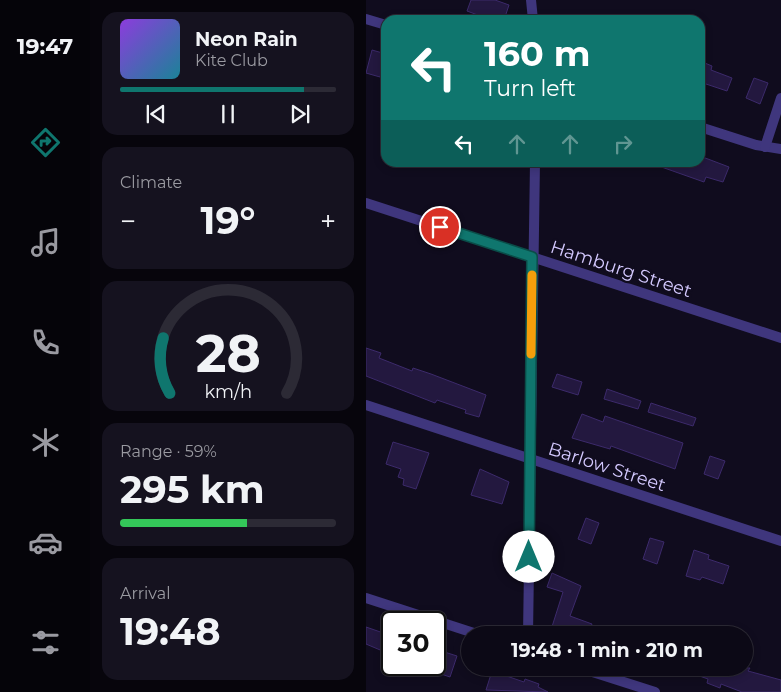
<!DOCTYPE html>
<meta charset="utf-8">
<style>
:root{--surface:#0c0916;--page:#15121f;--text:#f1f3f6;--muted:#9a9aa1;--line:#2c2a35;--accent:#0f766e}
body{margin:0;font-family:Montserrat,sans-serif;background:var(--page);color:var(--text);height:100vh;display:flex;flex-direction:column;font-size:19px;white-space:nowrap}
*{box-sizing:border-box;margin:0}
p{font-size:16px;color:var(--muted)}
.icon{flex:none;width:28px;height:28px;fill:none;stroke:currentColor;stroke-width:2;stroke-linecap:round;stroke-linejoin:round}
.map{position:relative;flex:1;overflow:hidden}
.drawer{display:flex;flex-direction:column;gap:12px;padding:12px;background:#07050c;width:276px}
.drawer>*{flex:none}
.hud{position:absolute;left:15px;top:15px;width:324px;height:152px;border-radius:15px;box-shadow:0 2px 8px #0003,0 0 0 1px var(--line);background:#0f766e;color:#fff;overflow:hidden}
.speed{position:absolute;left:15px;top:611px;display:flex;gap:10px;font-size:25px;font-weight:700;text-align:center}
.speed>*{display:grid;place-content:center;width:65px;height:65px;border-radius:50%;background:var(--surface);box-shadow:0 2px 8px #0003,0 0 0 1px var(--line);line-height:1}
.speed .limit{border:2px solid #111;border-radius:8px;background:#fff;color:#111}
.pin{position:absolute;display:grid;place-items:center;width:42px;height:42px;color:#fff;margin:-21px;border:2px solid #fff;border-radius:50%;box-shadow:0 1px 5px #0007}
.me{position:absolute;width:55px;margin:-28px;rotate:0deg;stroke-linejoin:round;filter:drop-shadow(0 0 4px #0008)}
.turn{display:flex;align-items:center;gap:18px;height:105px;padding:0 20px;font-size:22px}
.turn .icon{width:65px;height:65px;stroke-width:2.5}
.turn b{display:block;font-size:35px;line-height:42px}
.lanes{display:flex;align-items:center;height:48px;padding:0 20px;background:#0003;justify-content:center;gap:25px;direction:ltr}
.lanes .off{opacity:.35}
.big{font-size:38px;font-weight:700;line-height:1.1}
.drawer .card{flex:1;display:flex;flex-direction:column;justify-content:center;gap:8px;min-width:0;padding:0 18px;border-radius:15px;background:var(--page)}
.drawer .dial{align-items:center;gap:0}
.dial svg{height:130px;overflow:visible;fill:none;stroke:var(--line);stroke-width:7;stroke-linecap:round;text-anchor:middle}
.dial text{fill:var(--text);stroke:none}
.song{display:flex;align-items:center;gap:15px}
.cover{width:60px;height:60px;border-radius:8px;background:linear-gradient(135deg,hsl(270 70% 55%),hsl(190 70% 35%))}
.played{height:5px;border-radius:2px;background:linear-gradient(90deg,var(--accent) 85%,var(--line) 85%)}
.keys{display:flex;justify-content:space-around;direction:ltr}
.heat{display:flex;justify-content:space-between;align-items:center;font-size:28px;direction:ltr}
.charge{height:8px;border-radius:4px;background:linear-gradient(90deg,#34c759 59%,var(--line) 0)}
.trip{position:absolute;left:95px;top:626px;width:292px;height:50px;border-radius:25px;background:var(--surface);box-shadow:0 2px 8px #0003,0 0 0 1px var(--line);font-weight:700;line-height:50px;text-align:center}
main{display:flex;flex:1;min-height:0}
.tab-bar{display:flex;flex-direction:column;width:90px;justify-content:space-around;align-items:center;background:#050409;color:var(--muted)}
.tab-bar .icon{width:35px;height:35px}
.tab-bar .selected{color:var(--accent)}
.tab-bar b{font-size:22px;color:var(--text)}
.map>svg:first-child{display:block}
</style>
<main>
<nav class="tab-bar">
<b>19:47</b>
<svg class="icon selected" aria-label="directions" viewBox="0 0 24 24"><path d="M12 3l9 9-9 9-9-9zM9 14v-3h6M13 9l2 2-2 2"/></svg>
<svg class="icon" aria-label="music" viewBox="0 0 24 24"><path d="M9 18V5l10-2v13"/><circle cx="6" cy="18" r="3"/><circle cx="16" cy="16" r="3"/></svg>
<svg class="icon" aria-label="phone" viewBox="0 0 24 24"><path d="M5 4h4l2 5-3 2q2 4 5 5l2-3 5 2v4C11 20 4 13 5 4z"/></svg>
<svg class="icon" aria-label="climate" viewBox="0 0 24 24"><path d="M12 3v18M4 7l16 10M4 17L20 7"/></svg>
<svg class="icon" aria-label="car" viewBox="0 0 24 24"><path d="M5 17H2v-5l4-1 3-4h7l3 4 3 1v5h-3M9 17h6M6 11h13"/><circle cx="7" cy="17" r="2"/><circle cx="17" cy="17" r="2"/></svg>
<svg class="icon" aria-label="filters" viewBox="0 0 24 24"><path d="M4 7h16M4 17h16"/><circle cx="9" cy="7" r="2"/><circle cx="15" cy="17" r="2"/></svg>
</nav>
<section class="drawer">
<div class="card">
<div class="song"><i class="cover"></i><div><b>Neon Rain</b><p>Kite Club</p></div></div>
<div class="played"></div>
<div class="keys"><svg class="icon" aria-label="previous" viewBox="0 0 24 24"><path d="M18 5L8 12l10 7zM5 5v14"/></svg><svg class="icon" aria-label="pause" viewBox="0 0 24 24"><path d="M8 5v14M16 5v14"/></svg><svg class="icon" aria-label="next" viewBox="0 0 24 24"><path d="M6 5l10 7-10 7zM19 5v14"/></svg></div>
</div>
<div class="card"><p>Climate</p>
<div class="heat"><a>−</a><b class="big">19°</b><a>+</a></div>
</div>
<div class="card dial"><svg viewBox="0 0 100 80">
<path d="M14 69A42 42 0 1 1 86 69"/>
<path d="M14 69A42 42 0 0 1 10 35" stroke="#0f766e"/>
<text x="50" y="56" font-size="32" font-weight="700">28</text>
<text x="50" y="72" font-size="11">km/h</text>
</svg></div>
<div class="card"><p>Range · 59%</p><b class="big">295 km</b><div class="charge"></div></div>
<div class="card"><p>Arrival</p><b class="big">19:48</b></div>
</section>
<div class="map">
<svg width="415" height="692" viewBox="0 0 415 692">
<rect width="100%" height="100%" fill="#100c1e"/>
<g fill="#23183f" stroke="#3c2a6b">
<polygon points="105,0 129,0 143,5 138,20 125,20 101,11"/>
<polygon points="6,50 20,54 14,77 0,73"/>
<polygon points="334,61 346,66 345,70 366,78 361,91 334,82"/>
<polygon points="388,78 402,83 394,104 380,98"/>
<polygon points="334,156 363,167 357,182 340,177 338,182 287,164 334,162"/>
<polygon points="0,348 15,353 13,358 46,371 47,368 65,374 120,395 113,417 99,413 100,410 71,400 69,403 0,376"/>
<polygon points="191,374 216,382 212,395 186,387"/>
<polygon points="241,389 275,401 272,409 238,399"/>
<polygon points="285,403 330,418 327,426 282,412"/>
<polygon points="216,414 237,422 239,416 317,443 309,469 245,446 244,449 206,438"/>
<polygon points="27,442 63,453 50,489 37,485 38,479 32,477 35,469 20,464"/>
<polygon points="344,456 359,461 352,479 338,474"/>
<polygon points="114,469 143,482 136,504 105,495"/>
<polygon points="220,518 233,523 225,544 212,539"/>
<polygon points="284,538 298,542 291,564 277,559"/>
<polygon points="328,550 343,555 342,559 363,566 357,584 336,577 334,580 320,576"/>
<polygon points="186,573 215,586 204,616 226,624 222,635 192,635 184,633 197,592 181,587"/>
<polygon points="0,627 26,636 26,655 0,644"/>
<polygon points="69,649 91,656 84,677 69,672"/>
<polygon points="314,668 384,668 382,671 415,680 415,692 376,692 355,684 354,688 341,683 342,679 314,669"/>
<polygon points="126,671 158,682 159,679 173,684 172,687 182,692 120,690"/>
</g>
<g fill="none" stroke-linecap="round" stroke-linejoin="round">
<g stroke="#3f367d" stroke-width="10">
<polyline points="165,0 167,20"/>
<polyline points="0,19 20,25"/>
<polyline points="334,127 390,145 415,149"/>
<polyline points="399,147 415,98"/>
<polyline points="0,203 415,338"/>
<polyline points="0,405 415,541"/>
<polyline points="0,598 114,635"/>
<polyline points="162,635 169,162"/>
<polyline points="214,668 289,692"/>
</g>
</g>
<g fill="none" stroke-linecap="round" stroke-linejoin="round">
<defs>
<polyline id="route" points="74,227 166,257 163,557"/>
</defs>
<use href="#route" stroke="#0a4d48" stroke-width="12"/>
<use href="#route" stroke="#0f766e" stroke-width="9"/>
<polyline stroke="#f59e0b" stroke-width="9" points="165,354 166,275"/>
</g>
<g text-anchor="middle" stroke-width="5" stroke-linejoin="round" paint-order="stroke">
<g font-size="18" fill="#d4c9ff" stroke="#100c1e">
<text transform="translate(255 269) rotate(18)" y="6">Hamburg Street</text>
<text transform="translate(241 467) rotate(18)" y="6">Barlow Street</text>
</g>
</g>
</svg>
<div class="speed"><div class="limit">30</div></div>
<div class="pin" style="left:74px;top:227px;background:#d93025"><svg class="icon" aria-label="arrive" viewBox="0 0 24 24"><path d="M6 21V4h12l-3 4 3 4H6"/></svg></div>
<svg class="me" style="left:163px;top:557px" viewBox="-20 -20 40 40"><circle r="19" fill="#fff"/><path d="M0-13L10 11 0 6-10 11z" fill="#0f766e"/></svg>
<div class="trip">19:48 · 1 min · 210 m</div>
<div class="hud">
<div class="turn"><svg class="icon" aria-label="left" viewBox="0 0 24 24"><path d="M17 20v-9H6M10 6l-5 5 5 5"/></svg><div><b>160 m</b>Turn left</div></div>
<div class="lanes"><svg class="icon" aria-label="left" viewBox="0 0 24 24"><path d="M17 20v-9H6M10 6l-5 5 5 5"/></svg><svg class="icon off" aria-label="ahead" viewBox="0 0 24 24"><path d="M12 20V5M6 11l6-6 6 6"/></svg><svg class="icon off" aria-label="ahead" viewBox="0 0 24 24"><path d="M12 20V5M6 11l6-6 6 6"/></svg><svg class="icon off" aria-label="right" viewBox="0 0 24 24"><path d="M7 20v-9h11M14 6l5 5-5 5"/></svg></div>
</div>
</div>
</main>
